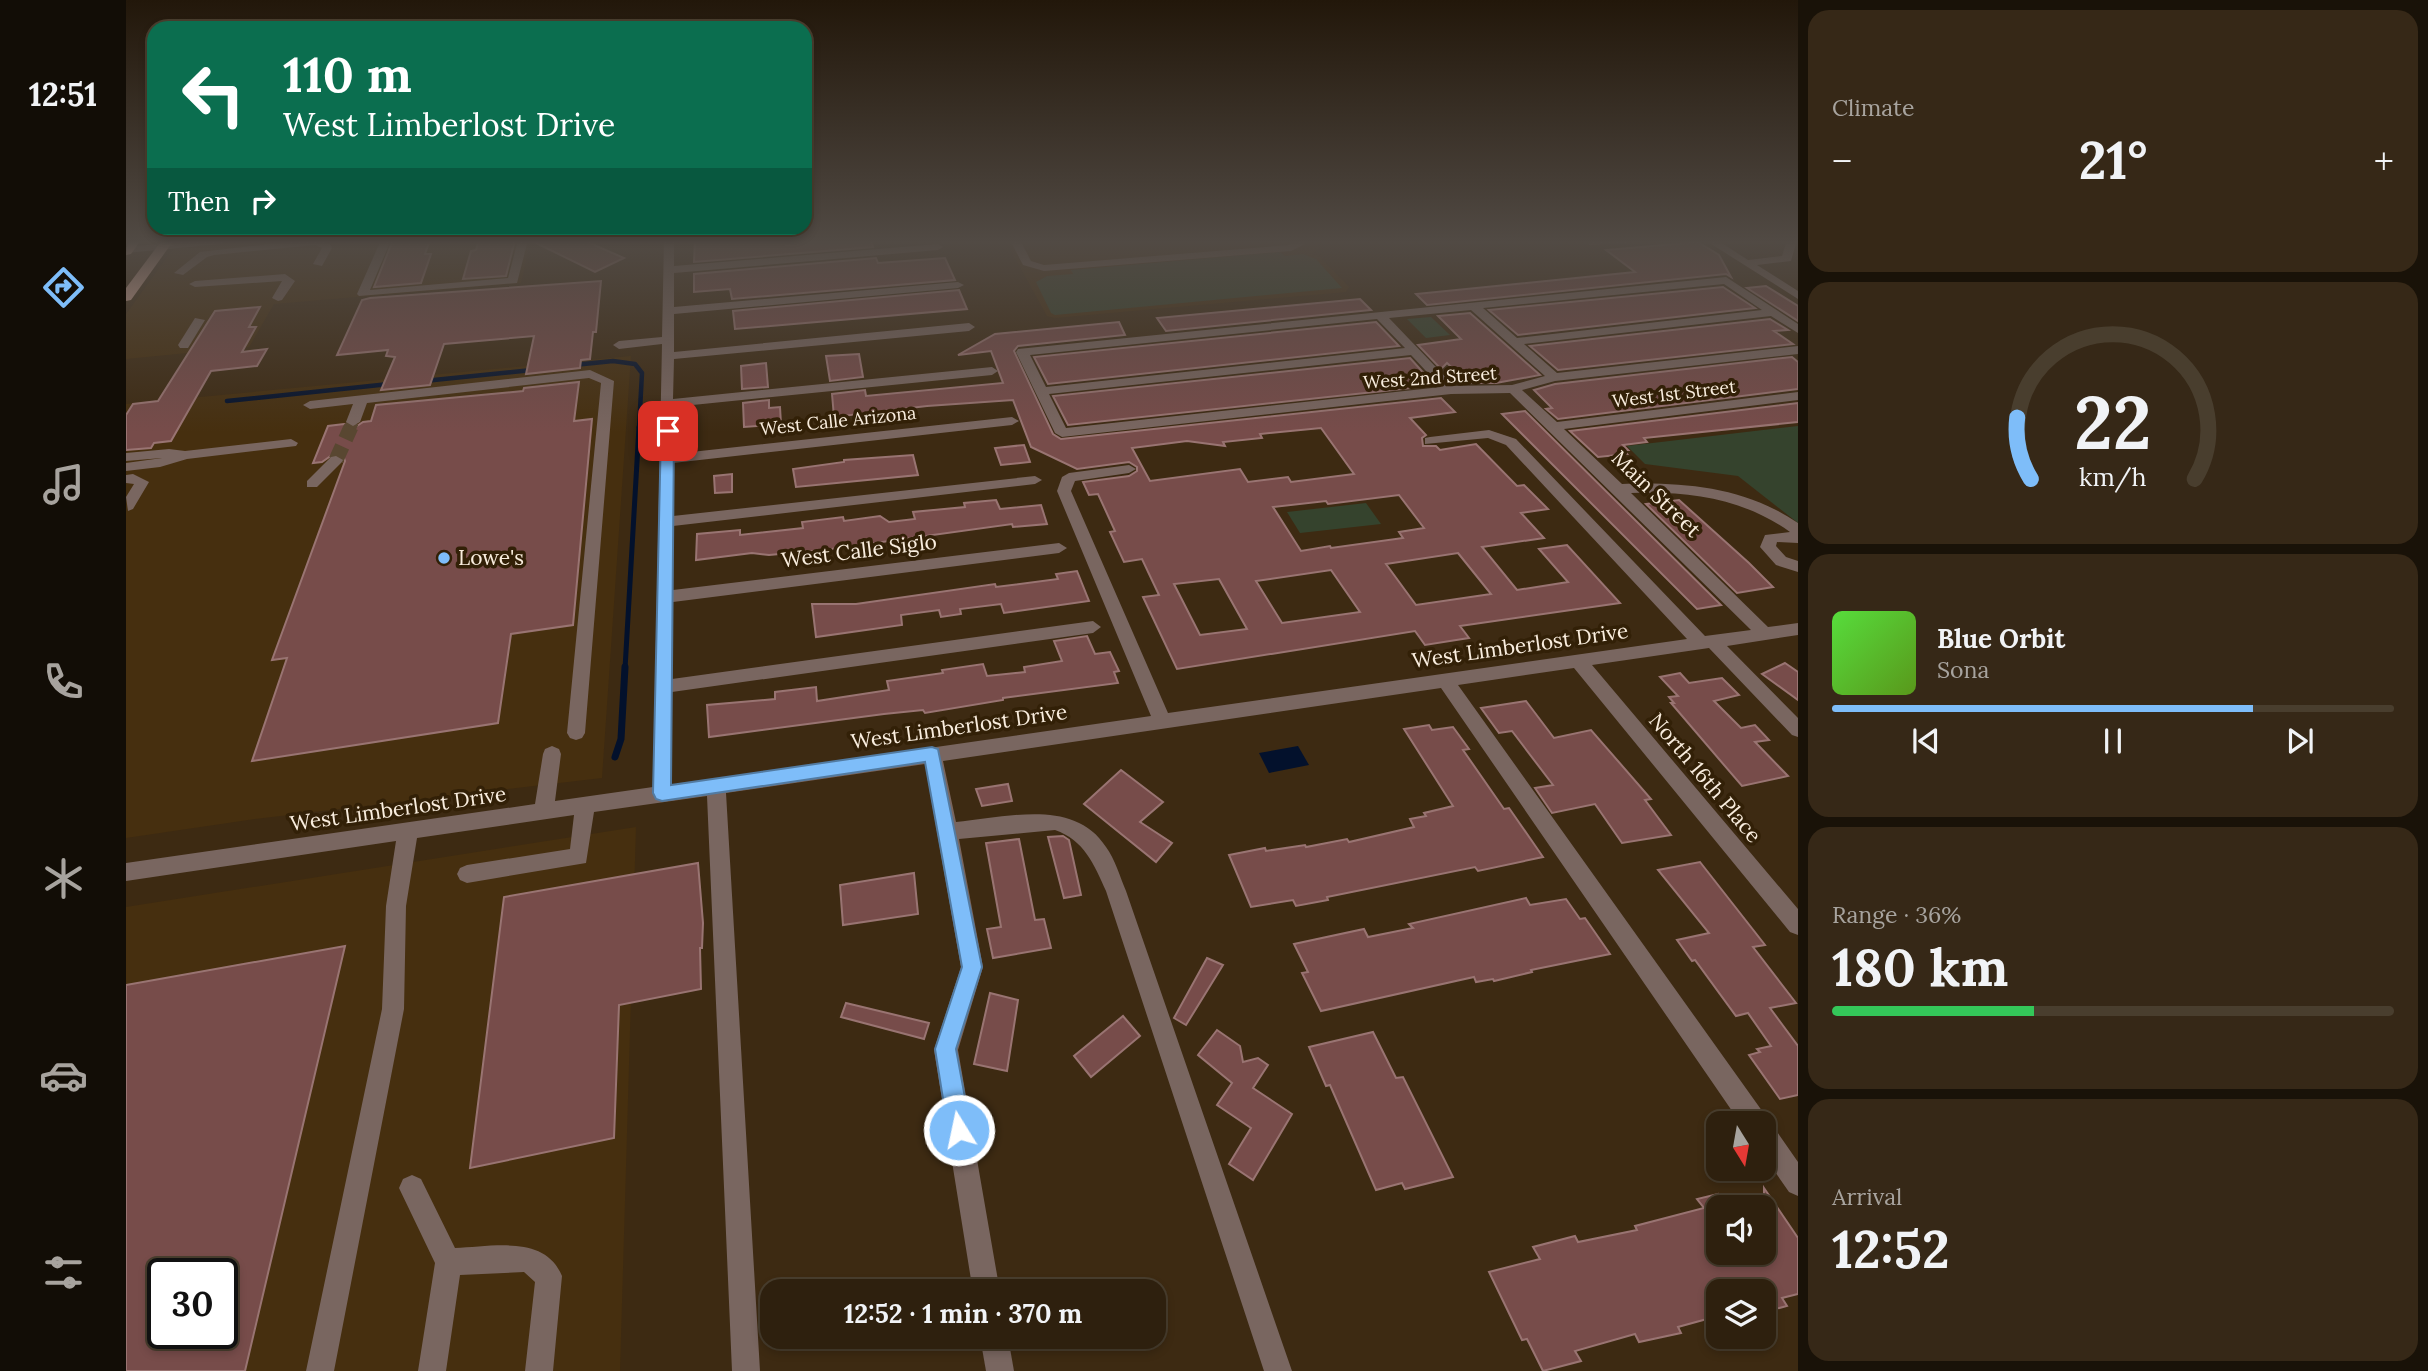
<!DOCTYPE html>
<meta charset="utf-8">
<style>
:root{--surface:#2e200e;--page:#362817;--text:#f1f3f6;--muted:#a7a39e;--line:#493e2e;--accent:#7ebdf9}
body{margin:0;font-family:Lora,serif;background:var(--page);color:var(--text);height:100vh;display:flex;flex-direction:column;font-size:26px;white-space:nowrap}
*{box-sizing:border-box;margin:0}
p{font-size:23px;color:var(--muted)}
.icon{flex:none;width:38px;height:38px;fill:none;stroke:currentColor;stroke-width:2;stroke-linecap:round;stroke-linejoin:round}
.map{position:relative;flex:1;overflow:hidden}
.drawer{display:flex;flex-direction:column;gap:10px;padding:10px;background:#191208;width:630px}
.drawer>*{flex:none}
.banner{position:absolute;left:21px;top:21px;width:665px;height:214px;border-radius:21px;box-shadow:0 4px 10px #0003,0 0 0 2px var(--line);background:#0b6e4f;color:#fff;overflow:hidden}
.needle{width:46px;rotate:169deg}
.controls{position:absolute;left:1580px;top:1111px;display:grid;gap:14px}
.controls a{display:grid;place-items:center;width:70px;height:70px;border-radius:14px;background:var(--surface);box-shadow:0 4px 10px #0003,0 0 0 2px var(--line);font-size:35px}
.speed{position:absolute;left:21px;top:1258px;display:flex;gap:14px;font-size:35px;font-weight:700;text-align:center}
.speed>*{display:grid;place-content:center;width:91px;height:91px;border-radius:50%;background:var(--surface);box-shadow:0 4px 10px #0003,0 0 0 2px var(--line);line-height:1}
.speed .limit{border:4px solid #111;border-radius:10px;background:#fff;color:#111}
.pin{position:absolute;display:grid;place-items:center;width:60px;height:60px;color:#fff;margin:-30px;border-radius:14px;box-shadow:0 4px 10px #0006}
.me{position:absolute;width:77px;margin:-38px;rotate:350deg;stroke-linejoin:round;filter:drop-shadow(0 0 5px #0008)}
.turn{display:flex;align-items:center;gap:24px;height:147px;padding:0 21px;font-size:32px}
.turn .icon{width:91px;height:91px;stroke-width:2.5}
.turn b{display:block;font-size:49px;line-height:60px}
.then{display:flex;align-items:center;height:66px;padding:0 21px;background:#0003;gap:14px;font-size:26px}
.big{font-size:52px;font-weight:800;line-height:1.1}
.drawer .tile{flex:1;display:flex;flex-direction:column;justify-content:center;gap:10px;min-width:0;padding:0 24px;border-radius:21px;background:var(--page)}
.drawer .dial{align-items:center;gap:0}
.dial svg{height:182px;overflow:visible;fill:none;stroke:var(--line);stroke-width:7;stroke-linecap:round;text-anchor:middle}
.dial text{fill:var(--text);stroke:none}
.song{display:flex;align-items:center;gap:21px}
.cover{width:84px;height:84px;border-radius:10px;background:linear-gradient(135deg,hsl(110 70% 55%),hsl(90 70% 35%))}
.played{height:7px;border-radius:4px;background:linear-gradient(90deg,var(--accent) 75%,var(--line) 75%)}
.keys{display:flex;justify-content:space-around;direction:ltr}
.heat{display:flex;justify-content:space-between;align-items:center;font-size:38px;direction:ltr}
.charge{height:10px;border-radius:5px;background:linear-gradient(90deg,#34c759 36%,var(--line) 0)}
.trip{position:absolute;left:634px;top:1279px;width:406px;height:70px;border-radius:21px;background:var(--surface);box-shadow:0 4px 10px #0003,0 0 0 2px var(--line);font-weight:800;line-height:70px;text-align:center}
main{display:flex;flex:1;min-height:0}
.dock{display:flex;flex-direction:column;width:126px;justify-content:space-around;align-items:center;background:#120d06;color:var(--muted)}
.dock .icon{width:49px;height:49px}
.dock .active{color:var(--accent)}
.dock b{font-size:32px;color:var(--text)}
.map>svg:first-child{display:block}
</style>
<main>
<nav class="dock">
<b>12:51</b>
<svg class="icon active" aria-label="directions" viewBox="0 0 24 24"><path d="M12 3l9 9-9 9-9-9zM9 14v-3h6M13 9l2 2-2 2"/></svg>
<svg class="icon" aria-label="music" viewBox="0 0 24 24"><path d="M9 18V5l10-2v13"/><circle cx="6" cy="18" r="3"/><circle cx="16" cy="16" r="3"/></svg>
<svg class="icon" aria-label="phone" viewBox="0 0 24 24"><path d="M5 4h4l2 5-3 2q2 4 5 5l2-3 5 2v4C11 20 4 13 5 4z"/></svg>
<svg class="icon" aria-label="climate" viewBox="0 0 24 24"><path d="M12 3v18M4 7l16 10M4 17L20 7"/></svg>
<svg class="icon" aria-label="car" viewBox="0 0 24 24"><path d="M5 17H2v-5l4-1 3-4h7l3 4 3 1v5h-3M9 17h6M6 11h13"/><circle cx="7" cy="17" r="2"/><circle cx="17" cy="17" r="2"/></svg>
<svg class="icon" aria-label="filters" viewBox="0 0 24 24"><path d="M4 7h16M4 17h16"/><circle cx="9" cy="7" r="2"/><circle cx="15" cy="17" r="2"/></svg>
</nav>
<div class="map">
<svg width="1672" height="1371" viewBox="0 0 1672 1371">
<rect width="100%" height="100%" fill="#3d2a12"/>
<g fill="#462f0f" fill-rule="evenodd">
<polygon points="131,240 405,240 395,283 148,304 123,347 0,359 0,314 47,249"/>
<polygon points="879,240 1187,240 1194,248 1186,254 1194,257 1223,287 1220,292 929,318 921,316"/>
<polygon points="505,356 476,778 129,819 0,838 0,404"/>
<path d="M510,827L494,1371H0V907ZM37,1274H96V1334H37Z"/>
</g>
<g fill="#35432d">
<polygon points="1154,252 1159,256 1177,254 1190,259 1216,288 929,315 925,313 910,282 921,276 947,274 945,270"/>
<polygon points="1305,317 1324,335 1300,338 1281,319"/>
<polygon points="1672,426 1672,523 1612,476 1519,464 1501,446"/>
<polygon points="1240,503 1255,524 1174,533 1161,512"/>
</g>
<polygon fill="#03112c" points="1172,746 1183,765 1143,773 1133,753"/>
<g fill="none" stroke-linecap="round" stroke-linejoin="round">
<g stroke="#03112c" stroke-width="4.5">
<polyline points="448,365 487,361 509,364 516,373 513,428"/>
<polyline points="298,381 406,370"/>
<polyline points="101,401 263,384"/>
</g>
<polyline stroke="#03112c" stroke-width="5" points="499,669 513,427"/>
<polyline stroke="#03112c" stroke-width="7" points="489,757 495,739 499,667"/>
</g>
<g fill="#774c4a" stroke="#997472" stroke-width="2" fill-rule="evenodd">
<polygon points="267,240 304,240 299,254 305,254 295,283 248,287"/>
<polygon points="353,240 389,240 380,276 337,279 345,251 350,250"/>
<polygon points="404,240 457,240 498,258 469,272"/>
<polygon points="569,240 745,240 747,247 568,262"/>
<polygon points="1572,242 1593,255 1605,277 1600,274 1301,305 1290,294 1509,272 1480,250"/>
<polygon points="750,258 752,263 819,258 829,280 606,299 604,289 568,292 568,274"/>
<polygon points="475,281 470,332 467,332 464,359 455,360 454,368 400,374 408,336 318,344 304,385 255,390 269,357 260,356 262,350 211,355 236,300 244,298"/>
<polygon points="1640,286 1672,306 1672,321 1621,288"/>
<polygon points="1597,287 1629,308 1392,335 1363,310"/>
<polygon points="833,290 841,309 609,329 607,311"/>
<polygon points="1234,299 1245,310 1040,331 1031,318"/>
<polygon points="134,307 123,327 130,327 116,352 141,349 131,366 85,371 45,441 28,443 25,448 0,450 0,415 7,404 32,401 89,311"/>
<polygon points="1344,313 1414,375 1370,383 1342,383 1321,363 1315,369 1292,345 1335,339 1312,316"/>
<polygon points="1644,319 1662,330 1648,331 1667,344 1432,370 1404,346"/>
<path d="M993,322L999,335L892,346L888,351L927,434L935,439L1315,398L1329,412L1284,418L1300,435L1296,438L1297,446H1310L1314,450L1350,444L1391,486L1398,485L1422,509L1395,513L1418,538L1356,547L1391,590L1442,582L1413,549L1441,545L1494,603L1334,626L1343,638L1299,645L1289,631L1051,669L1017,597L1033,595L1016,559L998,562L984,532L989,531L972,494L963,495L957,482L1003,476L1011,471V467L1003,462L951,469L905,447L887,400L801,406L708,417L706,394L739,390L740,396L877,383L865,351L832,355L869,334ZM1195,428L1228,474L1165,482L1162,477L1122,482L1114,469L1024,481L1006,448L1061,441L1099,446L1097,442L1136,438L1134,434ZM1273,495L1298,528L1273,532L1277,538L1205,548L1204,546L1175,551L1147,507L1200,501L1202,504ZM1332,553L1365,594L1290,605L1260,564ZM1205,570L1234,612L1156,623L1130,581ZM1093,579L1121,629L1074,635L1048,584Z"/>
<polygon points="1250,322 1273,346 922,384 908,357"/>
<polygon points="733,354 737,377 704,381 700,356"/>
<polygon points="1666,357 1672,362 1672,389 1432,419 1420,409 1426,408 1408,390 1429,384"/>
<polygon points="1284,358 1304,380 1301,383 1304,386 942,425 927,396"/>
<polygon points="640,363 642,387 616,389 615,366"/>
<polygon points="453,382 448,421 466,419 447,625 385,634 372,723 126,761 161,658 146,660 219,461 218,458 209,453 196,462 187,463 202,426 218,424 228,428 237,422 245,421 250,405 397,391 398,388"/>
<polygon points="643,400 643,408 654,407 655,424 618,427 617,403"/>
<polygon points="1672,403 1672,422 1518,438 1521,442 1497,445 1502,450 1497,450 1501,454 1472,457 1444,431"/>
<polygon points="1399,411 1595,605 1571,609 1376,414"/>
<polygon points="898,445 904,462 875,465 869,448"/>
<polygon points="787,455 792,475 670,487 667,469 718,462 718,460"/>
<polygon points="606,474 606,492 589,493 588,476"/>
<polygon points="870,500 874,509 915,505 921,524 887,527 886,524 698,550 643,555 626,553 570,560 571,534 614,530 614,535 677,528 676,522 717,517 718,521 754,516 763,522 789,519 787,512 839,507 838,503"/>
<polygon points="1553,500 1623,563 1647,587 1611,593 1520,504"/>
<polygon points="951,571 963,601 878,613 875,604 834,609 835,614 815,617 813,610 775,615 776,625 690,637 686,604 730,604 869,584 870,587 932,579 930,574"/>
<polygon points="961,636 969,654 984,652 993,671 988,672 992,683 877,698 877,700 799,713 797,710 758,714 583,737 581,705 649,699 649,692 690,687 691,701 763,690 761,681 817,673 816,670 857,664 861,676 899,672 898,667 936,661 928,641"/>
<polygon points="1659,663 1672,672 1672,700 1636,674"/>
<polygon points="1554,673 1563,683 1596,678 1613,695 1588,701 1615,728 1629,725 1643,740 1629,742 1662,776 1616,786 1545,703 1548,703 1543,697 1552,696 1534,677"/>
<polygon points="1400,701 1428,738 1465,730 1525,799 1519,800 1545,835 1496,843 1469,804 1426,813 1409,788 1427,785 1386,731 1373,733 1355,708"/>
<polygon points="1303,725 1306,730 1327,727 1343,749 1337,750 1378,809 1383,808 1417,857 1352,871 1349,867 1201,897 1202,900 1170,906 1167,900 1125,907 1103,855 1139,848 1140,851 1179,845 1180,847 1221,839 1223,842 1288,827 1284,819 1300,816 1298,813 1327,806 1278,729"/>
<polygon points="995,770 1037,802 1014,822 1046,843 1030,862 958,804"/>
<polygon points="882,784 886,801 856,806 850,789"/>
<polygon points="937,836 943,840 955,895 938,898 922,837"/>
<polygon points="893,839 909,920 918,919 925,948 867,958 861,929 875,927 860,843"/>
<polygon points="1574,862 1639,945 1627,947 1670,1003 1644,1008 1672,1046 1672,1095 1654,1099 1623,1055 1634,1052 1631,1049 1645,1046 1622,1013 1610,1016 1569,960 1566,961 1551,940 1583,933 1532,870"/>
<polygon points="572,863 577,923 576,948 574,948 575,989 493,1005 488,1138 344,1168 378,897"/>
<polygon points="788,873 792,914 717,925 714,885"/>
<polygon points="1400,898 1404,905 1440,899 1454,919 1459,918 1484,954 1405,970 1406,972 1368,981 1367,979 1350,982 1348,977 1195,1011 1176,973 1182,972 1168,944 1238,929 1242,937 1287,928 1283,924"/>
<path d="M219,946L119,1371H0V985ZM37,1274H96V1334H37Z"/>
<polygon points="1081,958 1097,965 1060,1025 1048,1018"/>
<polygon points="864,993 892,1000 881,1071 848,1064"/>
<polygon points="720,1003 803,1023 798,1039 715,1017"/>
<polygon points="997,1016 1014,1036 965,1077 948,1056"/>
<polygon points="1091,1030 1114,1046 1117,1062 1132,1058 1142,1065 1127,1088 1166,1114 1127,1180 1103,1164 1125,1128 1091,1105 1106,1083 1072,1055"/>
<polygon points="1247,1032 1270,1078 1277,1077 1327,1177 1279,1189 1276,1183 1250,1190 1204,1085 1200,1086 1183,1047"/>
<polygon points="1638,1188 1672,1238 1672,1294 1656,1298 1661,1306 1638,1312 1638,1292 1592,1292 1592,1316 1552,1327 1555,1333 1513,1342 1509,1334 1449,1351 1455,1361 1417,1371 1401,1339 1396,1340 1363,1272 1414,1259 1407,1247 1449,1236 1452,1242 1511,1230 1509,1226 1578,1208 1571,1199 1592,1194 1592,1253 1638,1253"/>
</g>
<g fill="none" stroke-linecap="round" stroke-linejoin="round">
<polyline stroke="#594731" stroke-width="12" stroke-dasharray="12 6" stroke-linecap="butt" points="224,428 227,422"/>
<polyline stroke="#594731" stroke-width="15" stroke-dasharray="15 8" stroke-linecap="butt" points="210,460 225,427"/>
<g fill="#796660" fill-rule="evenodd">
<polygon points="72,240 99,241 94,244 0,253 0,247"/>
<polygon points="178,240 193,240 205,245 206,248 196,266 187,264 196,248 189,245 88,255 81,257 57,275 48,273 74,252"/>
<polygon points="255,240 265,240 244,290 382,278 392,240 402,240 391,283 233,296 231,294"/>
<path d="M538,240H548V266L812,244L817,247L812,250L548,273V307L832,282L838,285L832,288L548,314V352L843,323L849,327L843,331L548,359L547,399L866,367L872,371L866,375L547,407V454L886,417L893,421L886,425L547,463V516L909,476L916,480L909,484L547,526V590L933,543L941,548L933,553L547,602L546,679L967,621L975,627L967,633L546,692V785L1025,716L931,491L936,477L943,473L1003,465L1010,469L1003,473L949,481L945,491L1042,713L1561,639L1380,445L1362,438L1299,444V438L1304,437L1363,430L1390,439L1579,636L1625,630L1384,393L1325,394L936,437L929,433L890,352L892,349L1600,277L1672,324V333L1645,316L1398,344L1431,373L1672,346V354L1429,381L1396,390L1431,422L1672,392V400L1438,429L1496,484C1558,482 1619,487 1672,523V543L1651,542L1650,546L1660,557L1672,561V572L1650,565L1634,547L1639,535L1664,532C1616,498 1563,491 1505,493L1642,627L1672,623V635L1601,646L1672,718V737L1666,735L1583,648L1466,665L1672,909V935L1664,932L1448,668L1332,685L1639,1115L1642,1124L1647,1126L1672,1162V1196L1663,1192L1638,1156V1124H1615L1315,688L817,761L830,822C879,818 948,797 980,847C989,859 994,877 1000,891L1166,1371H1138L980,891C968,864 958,840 929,830L833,839L857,967L832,1050L874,1292H847L808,1050L835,967L799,764L600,793L634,1371H606L581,796L468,812L460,863L341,883L334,880L331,874L334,868L341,865L444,849L448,815L291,838L280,906L278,1009L208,1371H180L256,1009L260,906L270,841L0,881V863L409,804L417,754L419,749L426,746L433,749L435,754L429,801L527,787L536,344L493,349L487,345L493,341L536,337ZM1598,284L1636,310L1391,338L1357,308ZM1345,310L1419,376L1386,385L1328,386L1263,318ZM1251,319L1279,348L920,387L904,355ZM1285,355L1315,387L940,428L923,394Z"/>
<polygon points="884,240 894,240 905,261 918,265 1163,245 1169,240 1179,240 1179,244 1165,251 918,271 897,265"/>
<polygon points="1467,240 1505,240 1500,243 1463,245 1462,243"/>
<polygon points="1579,240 1591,240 1622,260 1656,256 1661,240 1671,240 1665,261 1631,265 1672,291 1672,299"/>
<polygon points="159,274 169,281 156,300 152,301 146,298 156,281 69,287 63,284 69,281"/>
<polygon points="69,318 79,320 62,348 54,348 52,345"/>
<polygon points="464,370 488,381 459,733 456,738 450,740 444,738 441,733 475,383 463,378 241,403 234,422 227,426 220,422 227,404 184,409 177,405 184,401"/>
<polygon points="165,439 172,443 170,446 61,459 34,467 0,471 0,463 36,458 0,461 0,453 43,449 59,451"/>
<polygon points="210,456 217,460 215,463 191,487 181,487 181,481 205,457"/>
<polygon points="7,474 23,482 7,509 2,511 0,497 8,484 0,483 0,475"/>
<path d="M286,1175L295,1179L329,1248C366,1247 419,1234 436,1276L427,1371H399L409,1282L398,1272L334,1275L320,1371H292L309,1263L273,1188L277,1179Z"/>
<polygon points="854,1337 882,1337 888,1371 860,1371"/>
</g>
<g fill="#e1b2a3" fill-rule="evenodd">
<polygon points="2,240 15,240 5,254 0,255"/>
<polygon points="36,240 48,240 5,300 0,301 0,288"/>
</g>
</g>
<linearGradient id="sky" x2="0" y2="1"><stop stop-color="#22170a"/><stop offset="0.56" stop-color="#514a44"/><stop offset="1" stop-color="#514a44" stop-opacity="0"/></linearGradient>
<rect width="1672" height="432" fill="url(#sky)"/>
<polygon fill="#7ebdf9" stroke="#527ba2" stroke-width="2" points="542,428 548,431 545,785 806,747 812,749 856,967 830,1049 845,1130 841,1138 833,1141 825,1138 822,1130 809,1049 836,967 799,762 536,801 530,799 527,793 535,431"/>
<circle fill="#7ebdf9" stroke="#322007" stroke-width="2.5" cx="318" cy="558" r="7"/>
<g text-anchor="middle" stroke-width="7" stroke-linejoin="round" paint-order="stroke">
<g font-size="18" fill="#f9edde" stroke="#322007">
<text transform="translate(1304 378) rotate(-4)" y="6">West 2nd Street</text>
<text transform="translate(1548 394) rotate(-7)" y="6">West 1st Street</text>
<text transform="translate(712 421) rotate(-6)" y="6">West Calle Arizona</text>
</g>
<g font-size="21" fill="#f9edde" stroke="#322007">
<text transform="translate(1530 494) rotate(44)" y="7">Main Street</text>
<text transform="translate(733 551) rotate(-7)" y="7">West Calle Siglo</text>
<text transform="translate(1394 646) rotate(-8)" y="7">West Limberlost Drive</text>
<text transform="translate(833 727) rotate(-8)" y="7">West Limberlost Drive</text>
<text transform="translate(1579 778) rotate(50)" y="7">North 16th Place</text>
<text transform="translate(272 809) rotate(-8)" y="7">West Limberlost Drive</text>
</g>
<g font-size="21" fill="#f9edde" stroke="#322007" text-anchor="start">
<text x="332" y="565">Lowe's</text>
</g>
</g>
</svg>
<div class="controls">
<a><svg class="needle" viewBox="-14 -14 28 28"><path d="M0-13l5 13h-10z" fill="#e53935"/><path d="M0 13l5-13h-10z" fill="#a7a39e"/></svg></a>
<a><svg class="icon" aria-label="sound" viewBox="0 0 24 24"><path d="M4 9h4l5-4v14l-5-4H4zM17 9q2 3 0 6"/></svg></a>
<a><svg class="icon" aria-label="layers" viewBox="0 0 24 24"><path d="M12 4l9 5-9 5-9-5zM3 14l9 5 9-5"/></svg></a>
</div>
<div class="speed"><div class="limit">30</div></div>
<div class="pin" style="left:542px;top:431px;background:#d93025"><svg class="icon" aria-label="arrive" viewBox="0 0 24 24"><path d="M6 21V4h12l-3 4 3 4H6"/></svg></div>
<svg class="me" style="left:833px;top:1130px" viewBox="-20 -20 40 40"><circle r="17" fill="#7ebdf9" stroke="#fff" stroke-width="3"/><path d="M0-11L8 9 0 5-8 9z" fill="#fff"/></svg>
<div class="trip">12:52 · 1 min · 370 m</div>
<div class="banner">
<div class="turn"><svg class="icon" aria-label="left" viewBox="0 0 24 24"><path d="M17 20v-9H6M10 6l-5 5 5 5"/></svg><div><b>110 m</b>West Limberlost Drive</div></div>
<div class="then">Then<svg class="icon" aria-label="right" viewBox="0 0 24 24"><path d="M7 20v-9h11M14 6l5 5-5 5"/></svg></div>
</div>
</div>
<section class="drawer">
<div class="tile"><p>Climate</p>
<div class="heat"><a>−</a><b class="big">21°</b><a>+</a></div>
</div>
<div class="tile dial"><svg viewBox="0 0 100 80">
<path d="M14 69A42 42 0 1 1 86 69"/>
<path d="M14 69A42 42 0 0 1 8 42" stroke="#7ebdf9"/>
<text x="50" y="56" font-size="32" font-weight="700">22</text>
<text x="50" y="72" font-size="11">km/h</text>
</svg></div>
<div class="tile">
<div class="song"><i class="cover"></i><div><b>Blue Orbit</b><p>Sona</p></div></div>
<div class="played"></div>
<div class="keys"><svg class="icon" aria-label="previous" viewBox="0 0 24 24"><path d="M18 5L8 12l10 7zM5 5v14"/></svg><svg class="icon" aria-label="pause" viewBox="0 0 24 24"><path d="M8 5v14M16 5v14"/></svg><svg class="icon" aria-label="next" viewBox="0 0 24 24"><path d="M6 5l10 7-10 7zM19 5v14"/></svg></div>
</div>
<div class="tile"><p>Range · 36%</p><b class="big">180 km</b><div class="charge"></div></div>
<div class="tile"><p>Arrival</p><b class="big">12:52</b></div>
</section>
</main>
